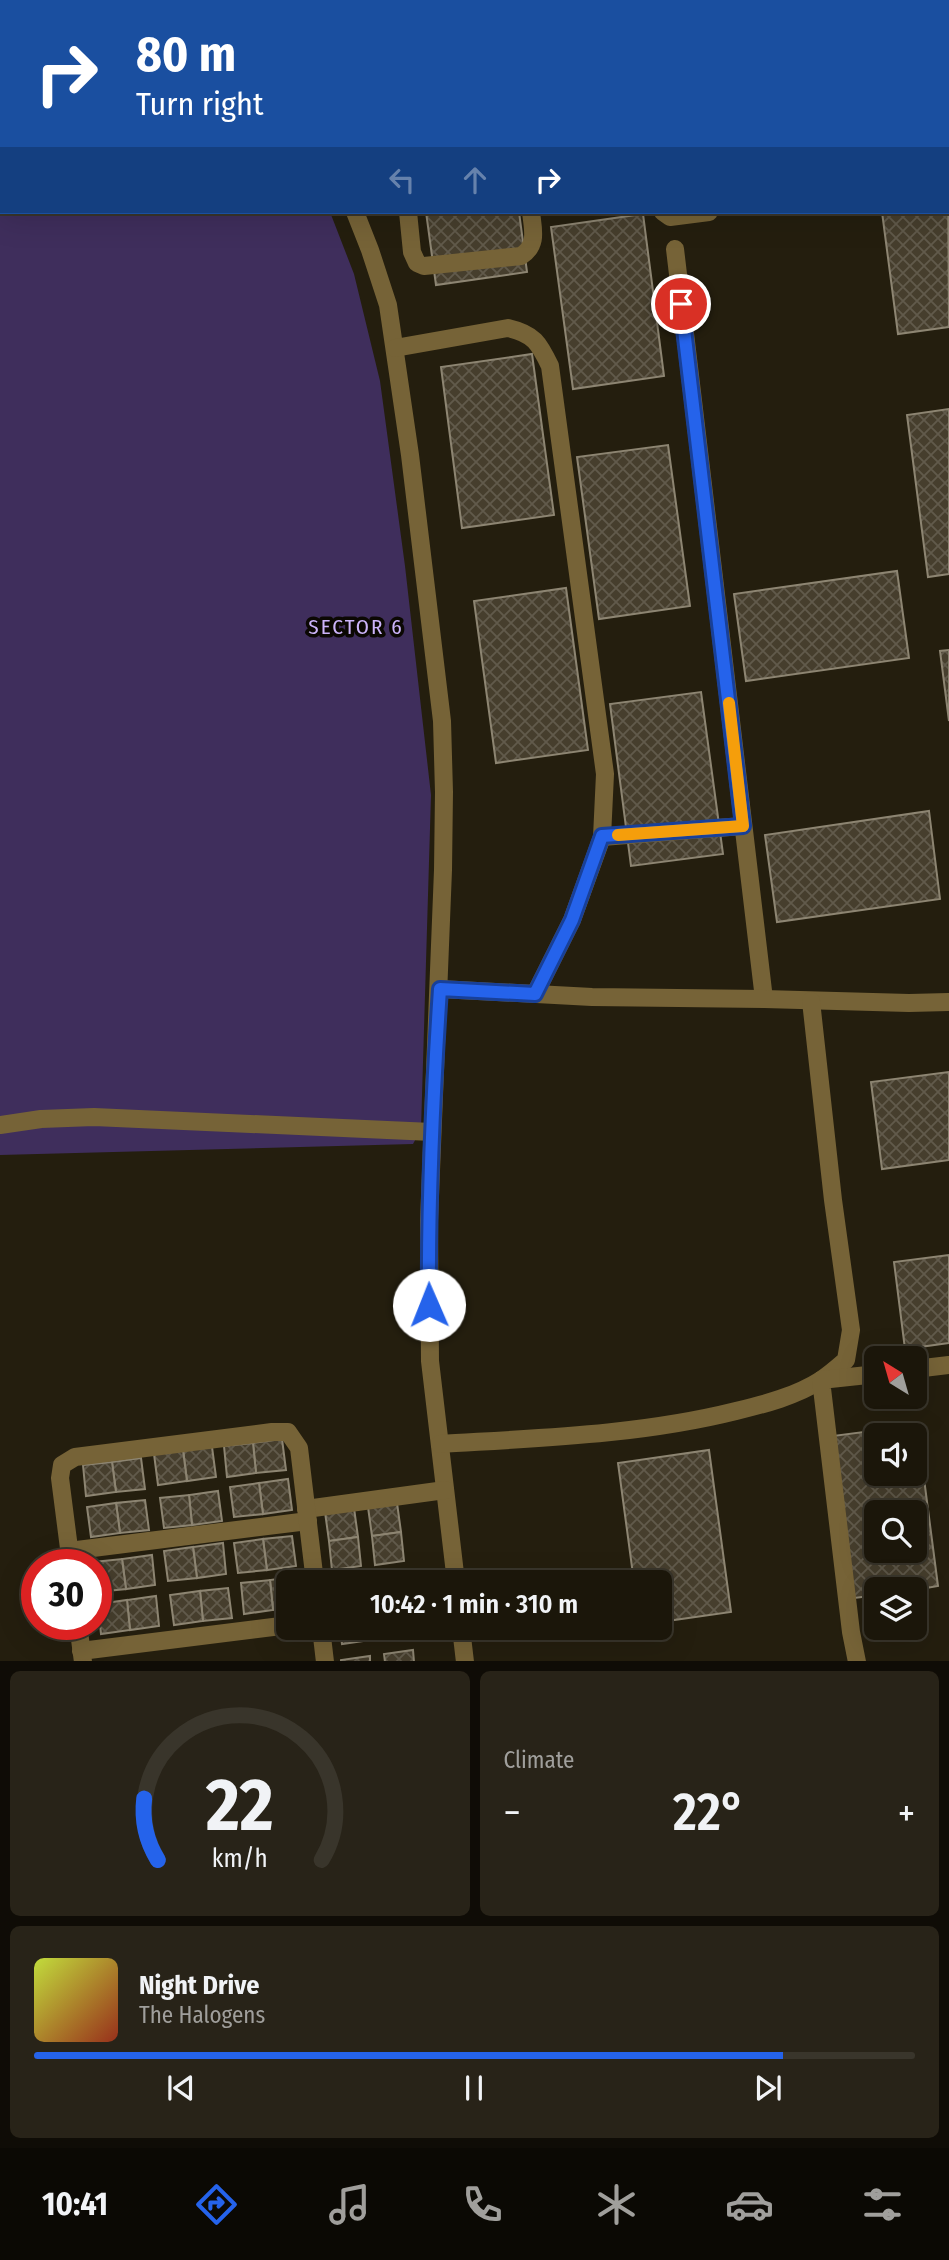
<!DOCTYPE html>
<meta charset="utf-8">
<style>
:root{--surface:#1b160a;--page:#282318;--text:#f1f3f6;--muted:#a09f9c;--line:#39352b;--accent:#2563eb}
body{margin:0;font-family:"Fira Sans Condensed",sans-serif;background:var(--page);color:var(--text);height:100vh;display:flex;flex-direction:column;font-size:26px;white-space:nowrap}
*{box-sizing:border-box;margin:0}
p{font-size:23px;color:var(--muted)}
.icon{flex:none;width:38px;height:38px;fill:none;stroke:currentColor;stroke-width:2;stroke-linecap:round;stroke-linejoin:round}
.map{position:relative;height:1661px;overflow:hidden}
.drawer{display:flex;flex-direction:column;gap:10px;padding:10px;background:#0f0c06;flex:1}
.drawer>*{flex:none}
.banner{position:absolute;left:0px;top:0px;width:950px;height:214px;box-shadow:0 7px 28px #0002,0 0 0 2px var(--line);background:#1a4fa0;color:#fff;overflow:hidden}
.needle{width:46px;rotate:323deg}
.controls{position:absolute;left:864px;top:1346px;display:grid;gap:14px}
.controls a{display:grid;place-items:center;width:63px;height:63px;border-radius:10px;background:var(--surface);box-shadow:0 7px 28px #0002,0 0 0 2px var(--line);font-size:35px}
.speed{position:absolute;left:21px;top:1549px;display:flex;gap:14px;font-size:35px;font-weight:700;text-align:center}
.speed>*{display:grid;place-content:center;width:91px;height:91px;border-radius:50%;background:var(--surface);box-shadow:0 7px 28px #0002,0 0 0 2px var(--line);line-height:1}
.speed .limit{border:10px solid #d22;background:#fff;color:#111}
.pin{position:absolute;display:grid;place-items:center;width:60px;height:60px;color:#fff;margin:-30px;border:4px solid #fff;border-radius:50%;box-shadow:0 2px 7px #0007}
.me{position:absolute;width:77px;margin:-38px;rotate:359deg;stroke-linejoin:round;filter:drop-shadow(0 0 5px #0008)}
.turn{display:flex;align-items:center;gap:24px;height:147px;padding:0 21px;font-size:32px}
.turn .icon{width:91px;height:91px;stroke-width:2.5}
.turn b{display:block;font-size:49px;line-height:60px}
.lanes{display:flex;align-items:center;height:66px;padding:0 21px;background:#0003;justify-content:center;gap:35px;direction:ltr}
.lanes .off{opacity:.35}
.big{font-size:52px;font-weight:600;line-height:1.1}
.drawer .widget{flex:1;display:flex;flex-direction:column;justify-content:center;gap:10px;min-width:0;padding:0 24px;border-radius:10px;background:var(--page)}
.drawer .dial{align-items:center;gap:0}
.dial svg{height:182px;overflow:visible;fill:none;stroke:var(--line);stroke-width:7;stroke-linecap:round;text-anchor:middle}
.dial text{fill:var(--text);stroke:none}
.song{display:flex;align-items:center;gap:21px}
.cover{width:84px;height:84px;border-radius:10px;background:linear-gradient(135deg,hsl(70 70% 55%),hsl(10 70% 35%))}
.played{height:7px;border-radius:4px;background:linear-gradient(90deg,var(--accent) 85%,var(--line) 85%)}
.keys{display:flex;justify-content:space-around;direction:ltr}
.heat{display:flex;justify-content:space-between;align-items:center;font-size:38px;direction:ltr}
.drawer .tiles{flex:1;display:grid;gap:10px;grid-template-columns:1fr 1fr}
.widget:last-child{grid-column:span 2}
.trip{position:absolute;left:276px;top:1570px;width:396px;height:70px;border-radius:10px;background:var(--surface);box-shadow:0 7px 28px #0002,0 0 0 2px var(--line);font-weight:600;line-height:70px;text-align:center}
.dock{display:flex;height:112px;justify-content:space-around;align-items:center;background:#0b0904;color:var(--muted)}
.dock .icon{width:49px;height:49px}
.dock .on{color:var(--accent)}
.dock b{font-size:32px;color:var(--text)}
.map>svg:first-child{display:block}
</style>
<div class="map">
<svg width="949" height="1662" viewBox="0 0 949 1662">
<defs>
<pattern id="building-cross-hatch" width="8" height="8" patternUnits="userSpaceOnUse" patternTransform="scale(1.75)"><rect width="8" height="8" fill="#463e2d"/><path d="M0 0l8 8M0 8l8-8" fill="none" stroke="#615a4b"/></pattern>
</defs>
<rect width="100%" height="100%" fill="#241e0e"/>
<polygon fill="#3f2e5c" points="0,0 227,0 228,2 2,2 2,212 330,212 354,274 380,381 405,566 431,795 421,1129 413,1144 0,1155"/>
<g fill="url(#building-cross-hatch)" stroke="#8d8572" stroke-width="2" fill-rule="evenodd">
<polygon points="399,0 493,0 493,2 400,2"/>
<rect x="520" y="0" width="93" height="2"/>
<rect x="854" y="0" width="93" height="2"/>
<polygon points="948,162 949,327 898,334 882,212 948,212"/>
<polygon points="426,212 519,212 527,272 436,285"/>
<polygon points="643,214 664,376 573,389 551,227"/>
<polygon points="532,354 554,515 462,528 441,367"/>
<polygon points="949,409 949,574 928,577 907,415"/>
<polygon points="668,445 690,606 599,619 577,457"/>
<polygon points="897,571 909,658 746,681 734,594"/>
<polygon points="566,588 588,750 496,763 474,601"/>
<polygon points="949,650 949,721 940,651"/>
<polygon points="701,692 723,854 631,866 610,704"/>
<polygon points="929,811 940,899 777,922 765,835"/>
<polygon points="949,1072 949,1160 882,1169 871,1082"/>
<polygon points="949,1255 949,1343 905,1349 894,1262"/>
<path d="M917,1425L938,1586L915,1590L877,1589V1595L847,1599L825,1437ZM877,1435H915V1474H877ZM877,1512H915V1550H877Z"/>
<polygon points="282,1439 286,1470 256,1473 253,1443"/>
<polygon points="253,1443 256,1473 227,1477 224,1446"/>
<polygon points="212,1447 216,1477 187,1481 183,1450"/>
<polygon points="183,1450 187,1481 158,1485 154,1454"/>
<polygon points="709,1450 731,1612 660,1622 660,1582 634,1582 618,1463"/>
<polygon points="141,1458 145,1489 116,1492 112,1462"/>
<polygon points="112,1462 116,1492 86,1496 83,1465"/>
<polygon points="288,1479 292,1510 263,1514 259,1483"/>
<polygon points="259,1483 263,1514 234,1517 230,1487"/>
<polygon points="218,1491 222,1521 192,1525 189,1495"/>
<polygon points="189,1495 192,1525 164,1528 160,1498"/>
<polygon points="145,1500 149,1530 120,1533 116,1503"/>
<polygon points="116,1503 120,1533 91,1537 87,1507"/>
<polygon points="397,1503 401,1532 372,1536 368,1507"/>
<polygon points="354,1508 358,1537 329,1541 325,1512"/>
<polygon points="401,1532 404,1561 375,1565 372,1536"/>
<polygon points="292,1536 296,1566 267,1570 263,1539"/>
<polygon points="358,1537 361,1566 332,1570 329,1541"/>
<polygon points="263,1539 267,1570 238,1573 234,1543"/>
<polygon points="223,1543 226,1574 197,1578 193,1547"/>
<polygon points="193,1547 197,1578 168,1581 164,1551"/>
<polygon points="152,1555 155,1585 126,1589 122,1559"/>
<polygon points="122,1559 126,1589 97,1592 96,1564 94,1564 94,1562"/>
<polygon points="299,1576 299,1582 289,1582 289,1608 273,1610 270,1580"/>
<polygon points="407,1576 407,1582 378,1582 378,1580"/>
<polygon points="270,1580 273,1610 244,1614 241,1583"/>
<polygon points="228,1588 232,1618 203,1621 200,1591"/>
<polygon points="200,1591 203,1621 174,1625 170,1595"/>
<polygon points="156,1596 159,1626 130,1630 127,1600"/>
<polygon points="127,1600 130,1630 101,1634 98,1604"/>
<polygon points="340,1628 370,1628 371,1640 342,1644"/>
<polygon points="384,1628 414,1628 415,1634 385,1638"/>
<polygon points="413,1650 414,1662 385,1662 384,1654"/>
<polygon points="370,1656 370,1662 341,1662 341,1660"/>
</g>
<g fill="none" stroke-linecap="round" stroke-linejoin="round">
<g stroke="#766337" stroke-width="18">
<polyline points="252,0 252,2"/>
<polyline points="380,0 381,2"/>
<polyline points="504,0 505,2"/>
<polyline points="632,0 632,2"/>
<polyline points="837,0 837,2"/>
<polyline points="948,111 949,110"/>
<polyline points="355,212 370,250 388,305 410,455 442,721 444,792 443,870 429,1221 430,1361 456,1582"/>
<path d="M408,212L412,252L417,263L424,266L521,256C538,245 533,230 531,212"/>
<polyline points="663,212 670,217 709,212"/>
<polyline points="675,249 764,999"/>
<path d="M395,348L508,328C534,334 539,343 550,366L605,774L602,837L572,920L535,994"/>
<polyline points="602,837 743,826"/>
<polyline points="440,989 592,997 764,999 909,1003 949,1002"/>
<polyline points="0,1125 41,1119 94,1117 432,1132"/>
<polyline points="915,1369 949,1365"/>
<path d="M440,1444C539,1438 640,1435 736,1411C765,1404 796,1396 821,1380C830,1374 838,1367 846,1360L851,1330L833,1200L811,1001"/>
<polyline points="306,1509 445,1490"/>
<polyline points="69,1551 308,1521"/>
<polyline points="71,1564 60,1478 62,1465 75,1457 272,1432 288,1432 299,1448 315,1582"/>
<polyline points="78,1624 83,1662"/>
<polyline points="321,1628 325,1662"/>
<polyline points="461,1628 465,1662"/>
<polyline points="81,1651 289,1625"/>
<polyline points="857,1662 851,1632 821,1380 877,1374"/>
</g>
</g>
<g fill="none" stroke-linecap="round" stroke-linejoin="round">
<defs>
<path id="route" d="M429,1305C428,1199 433,1094 440,989L535,994L572,920L602,836L743,826L681,304"/>
</defs>
<use href="#route" stroke="#184099" stroke-width="18"/>
<use href="#route" stroke="#2563eb" stroke-width="12"/>
<polyline stroke="#f59e0b" stroke-width="12" points="618,835 743,826 729,703"/>
</g>
<g text-anchor="middle" stroke-width="7" stroke-linejoin="round" paint-order="stroke">
<g font-size="21" letter-spacing="2" fill="#ccb4fa" stroke="#0b0803">
<text x="356" y="634">SECTOR 6</text>
</g>
</g>
</svg>
<div class="controls">
<a><svg class="needle" viewBox="-14 -14 28 28"><path d="M0-13l5 13h-10z" fill="#e53935"/><path d="M0 13l5-13h-10z" fill="#a09f9c"/></svg></a>
<a><svg class="icon" aria-label="sound" viewBox="0 0 24 24"><path d="M4 9h4l5-4v14l-5-4H4zM17 9q2 3 0 6"/></svg></a>
<a><svg class="icon" aria-label="search" viewBox="0 0 24 24"><circle cx="10" cy="10" r="6"/><path d="M15 15l6 6"/></svg></a>
<a><svg class="icon" aria-label="layers" viewBox="0 0 24 24"><path d="M12 4l9 5-9 5-9-5zM3 14l9 5 9-5"/></svg></a>
</div>
<div class="speed"><div class="limit">30</div></div>
<div class="pin" style="left:681px;top:304px;background:#d93025"><svg class="icon" aria-label="arrive" viewBox="0 0 24 24"><path d="M6 21V4h12l-3 4 3 4H6"/></svg></div>
<svg class="me" style="left:429px;top:1305px" viewBox="-20 -20 40 40"><circle r="19" fill="#fff"/><path d="M0-13L10 11 0 6-10 11z" fill="#2563eb"/></svg>
<div class="trip">10:42 · 1 min · 310 m</div>
<div class="banner">
<div class="turn"><svg class="icon" aria-label="right" viewBox="0 0 24 24"><path d="M7 20v-9h11M14 6l5 5-5 5"/></svg><div><b>80 m</b>Turn right</div></div>
<div class="lanes"><svg class="icon off" aria-label="left" viewBox="0 0 24 24"><path d="M17 20v-9H6M10 6l-5 5 5 5"/></svg><svg class="icon off" aria-label="ahead" viewBox="0 0 24 24"><path d="M12 20V5M6 11l6-6 6 6"/></svg><svg class="icon" aria-label="right" viewBox="0 0 24 24"><path d="M7 20v-9h11M14 6l5 5-5 5"/></svg></div>
</div>
</div>
<section class="drawer">
<div class="tiles">
<div class="widget dial"><svg viewBox="0 0 100 80">
<path d="M14 69A42 42 0 1 1 86 69"/>
<path d="M14 69A42 42 0 0 1 8 42" stroke="#2563eb"/>
<text x="50" y="56" font-size="32" font-weight="700">22</text>
<text x="50" y="72" font-size="11">km/h</text>
</svg></div>
<div class="widget"><p>Climate</p>
<div class="heat"><a>−</a><b class="big">22°</b><a>+</a></div>
</div>
<div class="widget">
<div class="song"><i class="cover"></i><div><b>Night Drive</b><p>The Halogens</p></div></div>
<div class="played"></div>
<div class="keys"><svg class="icon" aria-label="previous" viewBox="0 0 24 24"><path d="M18 5L8 12l10 7zM5 5v14"/></svg><svg class="icon" aria-label="pause" viewBox="0 0 24 24"><path d="M8 5v14M16 5v14"/></svg><svg class="icon" aria-label="next" viewBox="0 0 24 24"><path d="M6 5l10 7-10 7zM19 5v14"/></svg></div>
</div>
</div>
</section>
<nav class="dock">
<b>10:41</b>
<svg class="icon on" aria-label="directions" viewBox="0 0 24 24"><path d="M12 3l9 9-9 9-9-9zM9 14v-3h6M13 9l2 2-2 2"/></svg>
<svg class="icon" aria-label="music" viewBox="0 0 24 24"><path d="M9 18V5l10-2v13"/><circle cx="6" cy="18" r="3"/><circle cx="16" cy="16" r="3"/></svg>
<svg class="icon" aria-label="phone" viewBox="0 0 24 24"><path d="M5 4h4l2 5-3 2q2 4 5 5l2-3 5 2v4C11 20 4 13 5 4z"/></svg>
<svg class="icon" aria-label="climate" viewBox="0 0 24 24"><path d="M12 3v18M4 7l16 10M4 17L20 7"/></svg>
<svg class="icon" aria-label="car" viewBox="0 0 24 24"><path d="M5 17H2v-5l4-1 3-4h7l3 4 3 1v5h-3M9 17h6M6 11h13"/><circle cx="7" cy="17" r="2"/><circle cx="17" cy="17" r="2"/></svg>
<svg class="icon" aria-label="filters" viewBox="0 0 24 24"><path d="M4 7h16M4 17h16"/><circle cx="9" cy="7" r="2"/><circle cx="15" cy="17" r="2"/></svg>
</nav>
